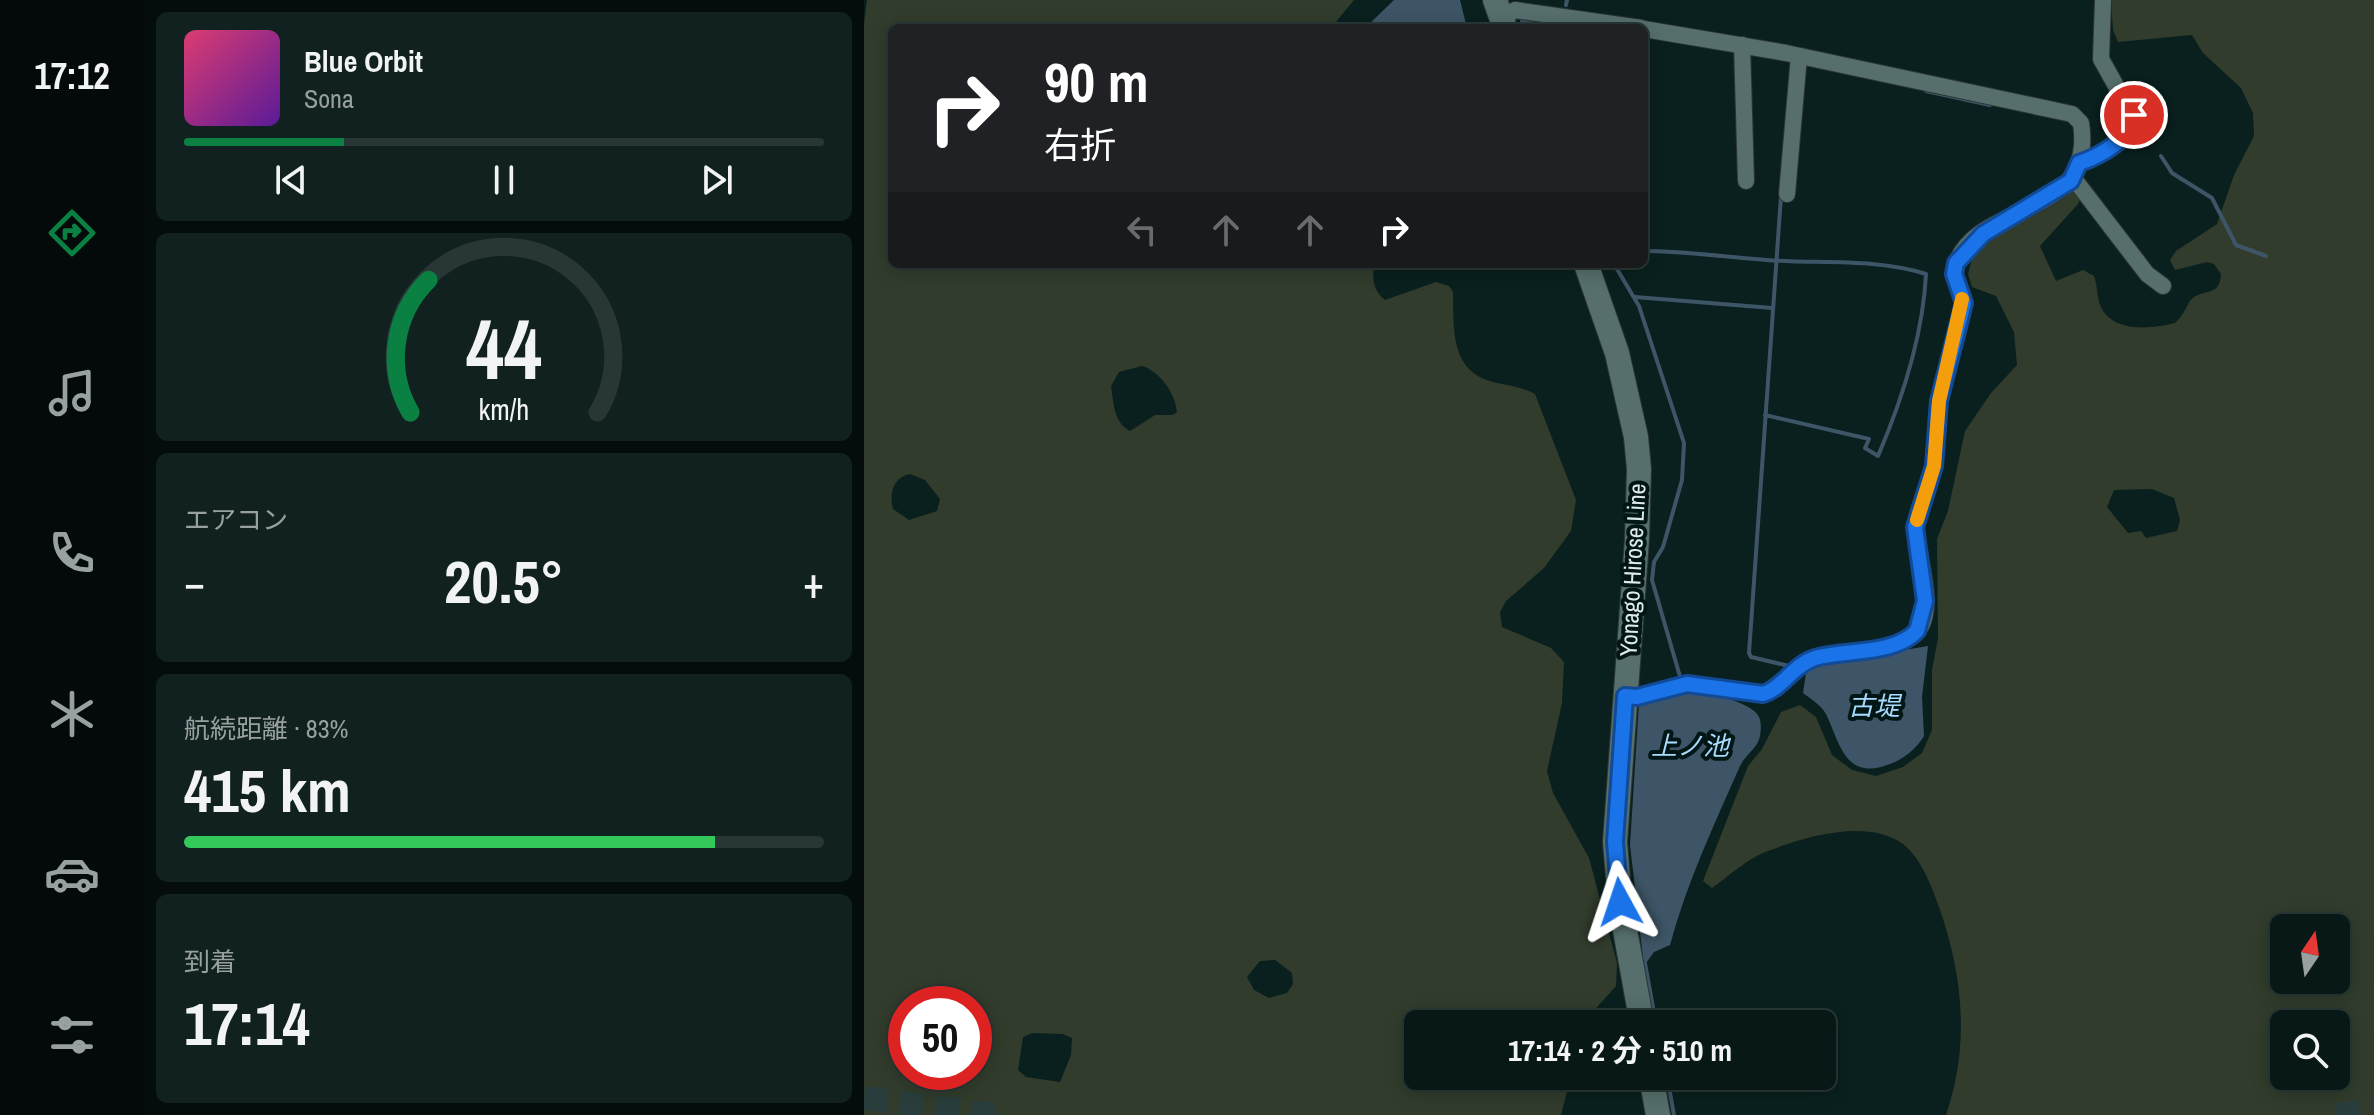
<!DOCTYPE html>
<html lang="ja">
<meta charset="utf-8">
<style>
:root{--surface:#071816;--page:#10211f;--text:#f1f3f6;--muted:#98a0a1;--line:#283735;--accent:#0b8043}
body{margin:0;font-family:"Archivo Narrow","Noto Sans JP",sans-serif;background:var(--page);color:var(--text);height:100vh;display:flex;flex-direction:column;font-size:30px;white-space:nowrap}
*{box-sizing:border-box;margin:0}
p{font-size:26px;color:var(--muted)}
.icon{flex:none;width:44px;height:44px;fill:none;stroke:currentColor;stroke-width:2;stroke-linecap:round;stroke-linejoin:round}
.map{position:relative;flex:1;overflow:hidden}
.panel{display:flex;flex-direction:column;gap:12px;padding:12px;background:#040d0c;width:720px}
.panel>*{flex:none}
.banner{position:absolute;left:24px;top:24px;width:760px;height:244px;border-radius:12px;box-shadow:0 4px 20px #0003,0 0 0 2px var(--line);background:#202124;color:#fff;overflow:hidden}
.needle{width:52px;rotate:13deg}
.controls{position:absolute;left:1406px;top:914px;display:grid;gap:16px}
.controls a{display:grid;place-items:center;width:80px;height:80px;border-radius:12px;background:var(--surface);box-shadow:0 4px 20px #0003,0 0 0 2px var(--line);font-size:40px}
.speed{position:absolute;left:24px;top:986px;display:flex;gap:16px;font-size:40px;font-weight:700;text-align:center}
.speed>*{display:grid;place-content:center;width:104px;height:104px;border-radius:50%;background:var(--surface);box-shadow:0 4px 20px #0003,0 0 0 2px var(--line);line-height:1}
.speed .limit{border:12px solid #d22;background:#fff;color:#111}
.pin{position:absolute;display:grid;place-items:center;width:68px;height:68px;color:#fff;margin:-34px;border:4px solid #fff;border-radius:50%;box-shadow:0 2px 8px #0007}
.me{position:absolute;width:88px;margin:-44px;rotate:355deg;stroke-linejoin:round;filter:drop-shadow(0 0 6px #0008)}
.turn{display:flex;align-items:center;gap:28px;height:168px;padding:0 24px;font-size:36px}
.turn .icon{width:104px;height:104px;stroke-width:2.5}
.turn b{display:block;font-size:56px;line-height:68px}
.lanes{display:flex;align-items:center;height:76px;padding:0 24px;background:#0003;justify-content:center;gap:40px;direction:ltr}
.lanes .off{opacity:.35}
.big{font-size:60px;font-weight:700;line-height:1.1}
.panel .widget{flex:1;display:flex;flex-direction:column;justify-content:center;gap:12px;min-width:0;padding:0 28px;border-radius:12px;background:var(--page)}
.panel .dial{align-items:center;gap:0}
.dial svg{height:208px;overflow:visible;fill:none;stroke:var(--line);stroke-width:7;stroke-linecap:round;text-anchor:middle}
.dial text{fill:var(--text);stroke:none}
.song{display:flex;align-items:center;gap:24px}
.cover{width:96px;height:96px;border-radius:12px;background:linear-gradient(135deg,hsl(340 70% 55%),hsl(270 70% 35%))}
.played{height:8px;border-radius:4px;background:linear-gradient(90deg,var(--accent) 25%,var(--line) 25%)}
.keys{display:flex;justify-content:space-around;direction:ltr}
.heat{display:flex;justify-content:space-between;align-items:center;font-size:44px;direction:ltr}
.charge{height:12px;border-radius:6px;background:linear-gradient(90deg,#34c759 83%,var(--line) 0)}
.trip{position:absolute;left:540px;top:1010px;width:432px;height:80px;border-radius:12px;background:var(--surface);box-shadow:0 4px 20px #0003,0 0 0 2px var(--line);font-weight:700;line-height:80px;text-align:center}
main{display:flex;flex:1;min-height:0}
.menu{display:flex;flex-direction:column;width:144px;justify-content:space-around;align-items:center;background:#030a09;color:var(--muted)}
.menu .icon{width:56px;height:56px}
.menu .selected{color:var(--accent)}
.menu b{font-size:36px;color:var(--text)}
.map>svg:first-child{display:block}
</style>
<main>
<nav class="menu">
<b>17:12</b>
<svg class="icon selected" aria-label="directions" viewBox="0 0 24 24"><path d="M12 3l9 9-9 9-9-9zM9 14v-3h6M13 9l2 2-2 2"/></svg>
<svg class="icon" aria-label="music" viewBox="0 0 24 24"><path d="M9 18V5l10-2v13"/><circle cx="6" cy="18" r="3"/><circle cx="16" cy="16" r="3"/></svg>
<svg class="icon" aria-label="phone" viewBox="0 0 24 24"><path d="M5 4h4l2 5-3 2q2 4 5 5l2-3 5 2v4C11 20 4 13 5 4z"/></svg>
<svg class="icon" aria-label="climate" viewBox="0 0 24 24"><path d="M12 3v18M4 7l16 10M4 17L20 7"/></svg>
<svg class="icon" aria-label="car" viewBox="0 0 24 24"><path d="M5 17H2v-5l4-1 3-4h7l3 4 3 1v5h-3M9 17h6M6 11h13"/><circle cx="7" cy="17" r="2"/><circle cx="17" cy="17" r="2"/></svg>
<svg class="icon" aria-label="filters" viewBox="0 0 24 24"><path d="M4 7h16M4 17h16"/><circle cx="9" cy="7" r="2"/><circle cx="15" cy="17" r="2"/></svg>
</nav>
<section class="panel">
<div class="widget">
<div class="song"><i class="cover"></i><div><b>Blue Orbit</b><p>Sona</p></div></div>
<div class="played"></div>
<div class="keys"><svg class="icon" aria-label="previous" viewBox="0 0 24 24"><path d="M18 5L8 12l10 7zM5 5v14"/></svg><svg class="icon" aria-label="pause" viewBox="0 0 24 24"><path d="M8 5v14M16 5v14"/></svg><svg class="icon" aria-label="next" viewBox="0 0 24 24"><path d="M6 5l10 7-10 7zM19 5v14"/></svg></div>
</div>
<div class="widget dial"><svg viewBox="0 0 100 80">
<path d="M14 69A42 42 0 1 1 86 69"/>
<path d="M14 69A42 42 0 0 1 21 18" stroke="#0b8043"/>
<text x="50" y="56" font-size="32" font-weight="700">44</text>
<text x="50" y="72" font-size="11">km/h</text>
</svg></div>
<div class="widget"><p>エアコン</p>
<div class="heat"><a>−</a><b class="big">20.5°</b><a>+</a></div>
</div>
<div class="widget"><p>航続距離 · 83%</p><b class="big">415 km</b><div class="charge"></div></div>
<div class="widget"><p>到着</p><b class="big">17:14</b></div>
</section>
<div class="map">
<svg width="1510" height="1115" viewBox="0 0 1510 1115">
<rect width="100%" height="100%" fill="#09201e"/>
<g fill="#313c2c" fill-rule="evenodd">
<path d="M3,0H490L467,28H28V264H510C508,278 509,291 521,300L572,282L585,286L589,292C590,326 585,371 629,382C644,386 656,386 671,394L712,500L707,531L680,568L642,601L636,612L638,627L687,648L700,662L698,703L683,771L689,793L725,858L753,963L752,986L718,1024H554V1076H707L697,1115H0V24ZM278,366C295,371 311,392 313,412L309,415H291L266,431C249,422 250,403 247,386L255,372ZM46,474L61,480L76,499L73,511L45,520L29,509C25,494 29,477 46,474ZM411,960L428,973L429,984L423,993L405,998L390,990L383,977L396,961ZM110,1004V1072H42V1004ZM168,1033L199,1034L208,1038L207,1055L196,1082L162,1077L154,1070L159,1037Z"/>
<path d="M1247,0H1510V1115H1082C1106,1045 1099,975 1075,907C1068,887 1057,858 1039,844C1003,818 941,837 904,851C884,858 865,876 848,888L839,881L884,766L898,749L917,712L936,705L952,717L968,755L988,770L1012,776L1039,767L1058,753L1068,730V670L1074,638L1073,539L1084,511L1101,431L1127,393L1153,365L1150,332L1132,296L1108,287L1104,274L1109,255L1141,230L1209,190L1216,199L1214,204L1176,246L1192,281L1219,270L1230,276C1233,284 1233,294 1235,302C1245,334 1287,329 1311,323C1319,316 1321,309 1326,301C1337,287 1356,299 1357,274L1350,264L1343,262L1311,270L1306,260L1312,251L1353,224L1370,175L1390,136L1389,113L1377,88L1339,53L1328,35L1254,42L1249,30ZM1288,489L1310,498L1316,520L1313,531L1282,538L1277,531L1264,533L1243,507L1250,490ZM1420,928H1472V980H1420ZM1420,1024H1472V1076H1420Z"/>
</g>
<g fill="#3d5566">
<polygon points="530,0 596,0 603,28 501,28"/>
<path d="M1064,646L1058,697L1060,736C1052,749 1040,759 1026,764C981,782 976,743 962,714C957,705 947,699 939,693L942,673L952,665Z"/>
<path d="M821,691C838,691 888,701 895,717C898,723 897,736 894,742C890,750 881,756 876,766C850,825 823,882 806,945L790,952L780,966L766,845L775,703Z"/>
</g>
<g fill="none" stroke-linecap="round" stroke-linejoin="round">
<g stroke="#3d5566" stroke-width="4">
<polyline points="702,5 703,0"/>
<polyline points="658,21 691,24"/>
<polyline points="1062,91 1126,105"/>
<polyline points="1297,156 1308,173 1348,198 1372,245 1402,256"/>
<polyline points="917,196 885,653 887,657 925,666"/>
<path d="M780,251C821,251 861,257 902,260C955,264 1011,258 1062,274C1059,335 1038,400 1014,456L1001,448L1005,439L901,415"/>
<polyline points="750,264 775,306 820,443 818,480 799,547 790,562 788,580 817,680"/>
<polyline points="771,297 908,308"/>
<polyline points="781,963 792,1024"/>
<polyline points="803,1076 810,1115"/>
</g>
<g stroke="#293e3c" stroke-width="24" stroke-dasharray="24 12" stroke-linecap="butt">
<polyline points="0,1098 131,1115"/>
<polyline points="1473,1115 1510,1109"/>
</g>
<defs>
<g id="street">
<polyline points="638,19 651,10 777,28"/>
<polyline points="878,45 882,181"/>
<polyline points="1215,163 1242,151 1271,120 1237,59 1239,0"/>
<polyline points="1207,181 1214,184 1283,274 1299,286"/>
<polyline points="923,194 935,56"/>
<path d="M761,696L773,697L823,684L899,694C921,687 931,663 954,657C979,651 1036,652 1053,632C1073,608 1054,560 1052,531C1051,510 1065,488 1069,467C1074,445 1070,423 1075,401C1081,369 1095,338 1099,307C1101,293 1087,280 1091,266C1113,199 1232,222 1217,123L1208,114L922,53L780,29"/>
</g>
<g id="secondary">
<polyline points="631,0 641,28"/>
<polyline points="722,264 753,353 772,437 775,469 773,539 751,842 756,902 778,1024"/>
<polyline points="787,1076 794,1115"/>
</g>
</defs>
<use href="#street" stroke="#2c3635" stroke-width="18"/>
<use href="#secondary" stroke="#2c3635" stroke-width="26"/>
<use href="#street" stroke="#566f6c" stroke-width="16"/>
<use href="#secondary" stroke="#566f6c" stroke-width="24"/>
</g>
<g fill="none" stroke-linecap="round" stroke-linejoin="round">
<defs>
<path id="route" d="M756,902L751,842L761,696L773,697L823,684L899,694C919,688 929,665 951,658C982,649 1028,656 1053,631L1061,601L1051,527L1070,466L1075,401L1100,303L1090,274L1092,263L1119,234L1207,181L1215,163C1234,157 1271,137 1270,115"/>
</defs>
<use href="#route" stroke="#114b97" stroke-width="20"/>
<use href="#route" stroke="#1a73e8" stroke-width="14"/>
<polyline stroke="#f59e0b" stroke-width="14" points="1053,520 1070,466 1075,401 1098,299"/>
</g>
<g text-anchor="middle" stroke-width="8" stroke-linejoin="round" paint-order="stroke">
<g font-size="24" fill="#ddeae8" stroke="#021715">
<text transform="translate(769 570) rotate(-87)" y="8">Yonago Hirose Line</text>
</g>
<g font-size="26" font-style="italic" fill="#a9dbfe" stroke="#021715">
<text x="1010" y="715">古堤</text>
<text x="826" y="755">上ノ池</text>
</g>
</g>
</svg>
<div class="controls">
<a><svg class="needle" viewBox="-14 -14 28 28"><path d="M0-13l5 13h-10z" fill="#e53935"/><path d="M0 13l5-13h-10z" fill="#98a0a1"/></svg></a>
<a><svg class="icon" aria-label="search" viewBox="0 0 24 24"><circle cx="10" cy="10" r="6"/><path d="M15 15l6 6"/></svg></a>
</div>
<div class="speed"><div class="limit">50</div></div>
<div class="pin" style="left:1270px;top:115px;background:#d93025"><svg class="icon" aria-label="arrive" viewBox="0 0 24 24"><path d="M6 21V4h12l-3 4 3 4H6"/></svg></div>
<svg class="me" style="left:756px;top:902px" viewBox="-20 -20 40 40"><path d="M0-17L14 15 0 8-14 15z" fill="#1a73e8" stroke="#fff" stroke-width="4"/></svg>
<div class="trip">17:14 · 2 分 · 510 m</div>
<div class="banner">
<div class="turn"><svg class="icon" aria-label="right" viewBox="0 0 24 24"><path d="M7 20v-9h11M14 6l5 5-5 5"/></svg><div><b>90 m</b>右折</div></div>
<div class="lanes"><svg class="icon off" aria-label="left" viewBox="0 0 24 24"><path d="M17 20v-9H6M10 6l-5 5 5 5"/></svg><svg class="icon off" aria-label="ahead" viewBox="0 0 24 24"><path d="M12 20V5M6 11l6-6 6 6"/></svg><svg class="icon off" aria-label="ahead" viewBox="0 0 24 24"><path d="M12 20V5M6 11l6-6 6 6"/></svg><svg class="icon" aria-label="right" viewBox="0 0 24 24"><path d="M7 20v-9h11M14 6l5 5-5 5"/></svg></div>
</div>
</div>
</main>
